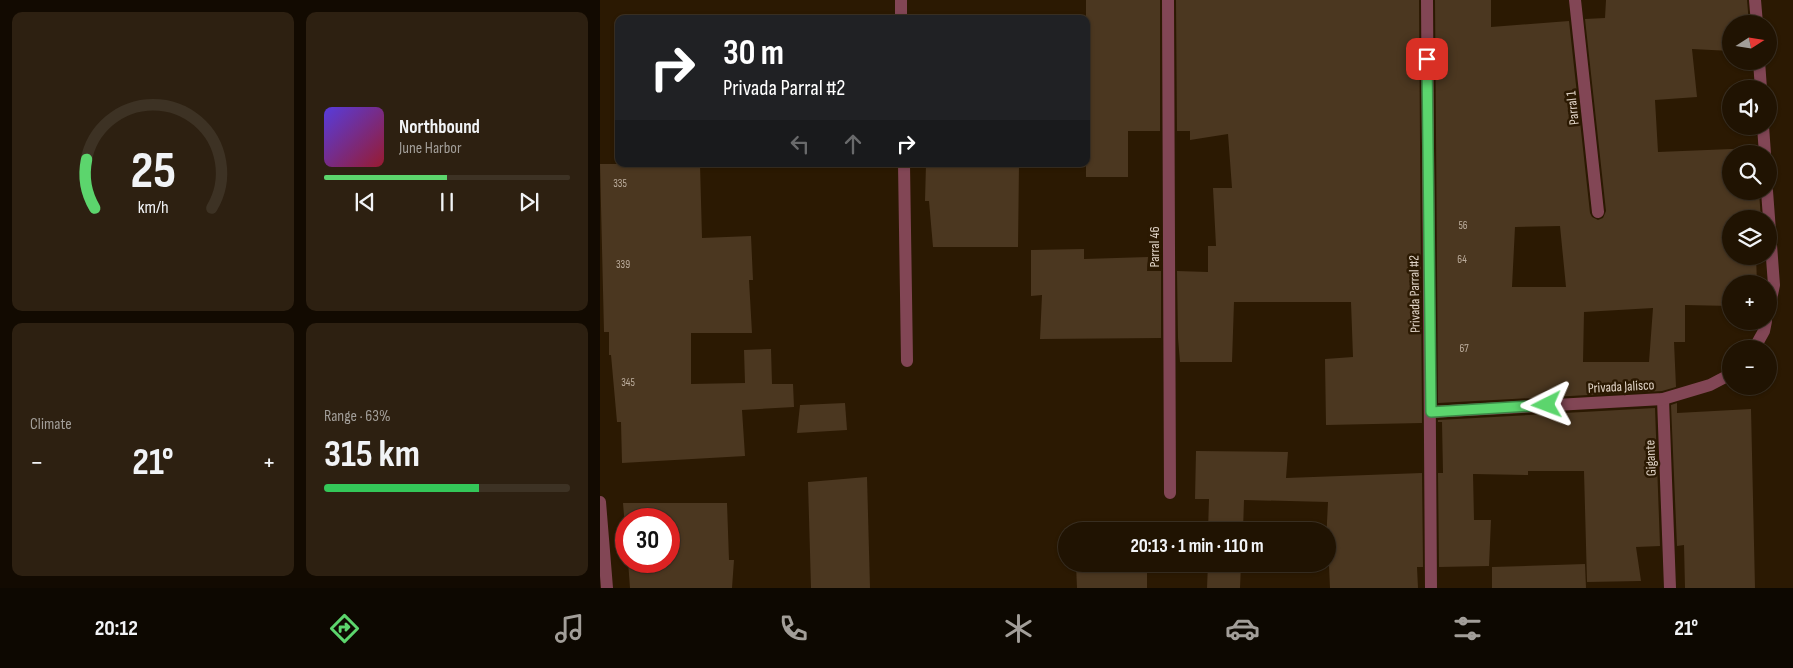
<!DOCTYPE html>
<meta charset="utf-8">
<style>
:root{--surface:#201302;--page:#2d2011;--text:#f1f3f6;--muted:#a29e99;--line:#3d3224;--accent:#5cd56d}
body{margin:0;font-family:"Sofia Sans Condensed",sans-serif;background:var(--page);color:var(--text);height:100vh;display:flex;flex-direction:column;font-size:19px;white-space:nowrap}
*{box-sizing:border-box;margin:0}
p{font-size:16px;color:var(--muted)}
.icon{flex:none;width:28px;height:28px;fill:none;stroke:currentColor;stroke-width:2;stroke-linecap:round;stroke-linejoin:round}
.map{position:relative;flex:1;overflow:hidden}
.drawer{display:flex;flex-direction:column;gap:12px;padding:12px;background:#120a01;width:600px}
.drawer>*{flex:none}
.hud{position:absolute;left:15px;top:15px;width:475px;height:152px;border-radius:10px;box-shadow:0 1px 4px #0004,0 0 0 1px var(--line);background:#202124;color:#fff;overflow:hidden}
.needle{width:32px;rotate:78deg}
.controls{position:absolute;left:1122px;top:15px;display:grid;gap:10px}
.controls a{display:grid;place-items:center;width:55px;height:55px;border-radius:50%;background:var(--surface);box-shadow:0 1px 4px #0004,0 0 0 1px var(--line);font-size:25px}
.speed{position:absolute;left:15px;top:508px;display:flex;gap:10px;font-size:25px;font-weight:700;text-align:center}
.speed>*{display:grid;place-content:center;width:65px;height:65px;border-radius:50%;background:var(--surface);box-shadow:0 1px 4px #0004,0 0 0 1px var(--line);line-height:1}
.speed .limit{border:8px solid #d22;background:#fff;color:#111}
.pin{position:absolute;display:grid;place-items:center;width:42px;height:42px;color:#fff;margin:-21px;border-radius:10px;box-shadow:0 2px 8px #0006}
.me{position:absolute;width:55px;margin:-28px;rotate:267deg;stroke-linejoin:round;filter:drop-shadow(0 0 4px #0008)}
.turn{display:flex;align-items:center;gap:18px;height:105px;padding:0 25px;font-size:22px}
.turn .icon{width:65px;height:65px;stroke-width:2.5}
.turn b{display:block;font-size:35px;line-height:42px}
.lanes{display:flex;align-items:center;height:48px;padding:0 25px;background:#0003;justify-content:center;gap:25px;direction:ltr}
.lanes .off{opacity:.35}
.big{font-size:38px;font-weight:700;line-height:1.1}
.drawer .widget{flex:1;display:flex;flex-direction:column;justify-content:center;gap:8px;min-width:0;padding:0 18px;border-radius:10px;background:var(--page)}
.drawer .dial{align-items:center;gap:0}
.dial svg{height:130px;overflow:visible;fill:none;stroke:var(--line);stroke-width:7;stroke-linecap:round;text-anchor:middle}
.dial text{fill:var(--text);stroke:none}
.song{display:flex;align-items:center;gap:15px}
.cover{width:60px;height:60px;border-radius:8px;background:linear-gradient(135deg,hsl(250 70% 55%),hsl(350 70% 35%))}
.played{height:5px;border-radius:2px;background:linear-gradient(90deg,var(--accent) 50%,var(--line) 50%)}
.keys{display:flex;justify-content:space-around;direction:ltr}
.heat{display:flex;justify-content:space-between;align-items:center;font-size:28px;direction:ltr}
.charge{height:8px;border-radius:4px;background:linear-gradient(90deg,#34c759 63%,var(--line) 0)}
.drawer .tiles{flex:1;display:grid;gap:12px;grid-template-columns:repeat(2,1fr)}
.trip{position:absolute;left:458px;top:522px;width:278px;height:50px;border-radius:25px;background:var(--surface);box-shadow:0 1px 4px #0004,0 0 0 1px var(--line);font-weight:700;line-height:50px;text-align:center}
.tabs{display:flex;height:80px;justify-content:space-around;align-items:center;background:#0d0801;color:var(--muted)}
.tabs .icon{width:35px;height:35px}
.tabs .selected{color:var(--accent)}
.tabs b{font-size:22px;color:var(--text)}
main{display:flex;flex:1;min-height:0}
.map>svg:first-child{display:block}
</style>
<main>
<section class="drawer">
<div class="tiles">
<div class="widget dial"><svg viewBox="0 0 100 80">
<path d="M14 69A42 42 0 1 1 86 69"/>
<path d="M14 69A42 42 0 0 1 9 39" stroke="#5cd56d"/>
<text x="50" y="56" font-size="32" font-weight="700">25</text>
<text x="50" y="72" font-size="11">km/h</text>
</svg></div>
<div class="widget">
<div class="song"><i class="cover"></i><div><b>Northbound</b><p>June Harbor</p></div></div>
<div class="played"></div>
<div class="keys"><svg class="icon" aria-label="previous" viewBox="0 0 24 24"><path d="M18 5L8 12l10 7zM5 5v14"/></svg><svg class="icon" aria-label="pause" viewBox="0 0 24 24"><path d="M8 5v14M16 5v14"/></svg><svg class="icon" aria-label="next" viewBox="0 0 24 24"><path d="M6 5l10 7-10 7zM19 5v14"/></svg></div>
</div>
<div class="widget"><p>Climate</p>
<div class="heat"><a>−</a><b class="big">21°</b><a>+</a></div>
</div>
<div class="widget"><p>Range · 63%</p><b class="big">315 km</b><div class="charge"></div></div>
</div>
</section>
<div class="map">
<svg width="1193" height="588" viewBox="0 0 1193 588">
<rect width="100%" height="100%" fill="#2b1902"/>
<g fill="#4b3720" fill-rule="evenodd">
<polygon points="486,0 560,0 560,131 528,131 528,177 486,177"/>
<polygon points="576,0 819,0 822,423 726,425 725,359 753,357 751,302 634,302 632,362 580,362 578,338 577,271 608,272 608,246 616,246 613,188 632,188 628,134 590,140 590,131 577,131"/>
<path d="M835,0H891V27L969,21L990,213L992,217L998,220L1003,218L1006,211L985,19L1005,18L1006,0H1147L1149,24H1131V51L1092,49L1097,97L1055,100L1058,152L1156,148L1157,154H1131V191L1159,192L1161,219H1131V256H1156L1157,283H1131V306L1085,305V342H1074L1076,387L1062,391L838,403ZM960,226L966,287H912L915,227ZM1053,308L1049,362H983L984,312Z"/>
<polygon points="0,164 100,164 102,238 151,236 153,280 149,280 152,333 91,333 91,384 145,383 144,350 171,349 172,384 193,384 194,407 142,410 145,456 22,463 21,422 17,422 11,355 9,355 9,332 4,332"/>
<polygon points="326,164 419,164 418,247 333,247 329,201 325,201"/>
<polygon points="484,249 484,259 548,257 547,271 561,271 561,338 440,339 442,295 431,296 431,250"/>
<polygon points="245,403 247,430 197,433 200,405"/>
<polygon points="1077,403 1077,413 1151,409 1155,588 1085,588 1084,545 1077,546 1071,405"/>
<polygon points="1055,408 1060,546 1036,547 1041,581 987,582 984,471 928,471 928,475 873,474 874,520 891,520 889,566 839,567 838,473 843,473 842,422 838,422 838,420"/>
<polygon points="596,451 688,452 686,478 822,473 823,567 817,567 818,588 730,588 728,543 726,543 728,502 644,500 643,531 608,531 609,499 595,499"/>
<polygon points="267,477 270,588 211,588 208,482"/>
<polygon points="23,503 127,503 129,560 134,560 132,588 30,588 28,561 69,561 69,519 26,519 26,540"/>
<polygon points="476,564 547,564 547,588 477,588"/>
<polygon points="608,564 641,564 640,588 607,588"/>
<polygon points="985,564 986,588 892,588 892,567"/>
</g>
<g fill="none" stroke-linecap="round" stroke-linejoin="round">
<polyline stroke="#824655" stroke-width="12" points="975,0 998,212"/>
<g stroke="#824655" stroke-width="12">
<polyline points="301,0 301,19"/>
<polyline points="568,0 570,493"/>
<polyline points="827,0 831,588"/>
<polyline points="1155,0 1157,24"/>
<polyline points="1159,61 1161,89"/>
<polyline points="1163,126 1165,154"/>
<polyline points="304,164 307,361"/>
<polyline points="1167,191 1174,285 1169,309"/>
<polyline points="1154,349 1164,331 1166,321"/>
<polyline points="1063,399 1070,588"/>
<polyline points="831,412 1063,399 1110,385 1131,374"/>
</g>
<polyline stroke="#824655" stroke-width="12" points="0,502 7,588"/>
</g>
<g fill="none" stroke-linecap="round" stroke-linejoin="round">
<defs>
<polyline id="route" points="827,59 831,412 947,405"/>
</defs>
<use href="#route" stroke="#3c8a47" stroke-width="12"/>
<use href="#route" stroke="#5cd56d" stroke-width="9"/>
</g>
<g text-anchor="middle" stroke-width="5" stroke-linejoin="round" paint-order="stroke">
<g font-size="11" fill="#bcad9d">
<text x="20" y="187">335</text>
<text x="863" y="229">56</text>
<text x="862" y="263">64</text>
<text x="23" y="268">339</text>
<text x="864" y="352">67</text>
<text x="28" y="386">345</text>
</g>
<g font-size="14" fill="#e1d4c7" stroke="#2b1902">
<text transform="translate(972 108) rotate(-96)" y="5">Parral 1</text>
<text transform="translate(554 247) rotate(-90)" y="5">Parral 46</text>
<text transform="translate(814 294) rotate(-91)" y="5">Privada Parral #2</text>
<text transform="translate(1021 386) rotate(-3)" y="5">Privada Jalisco</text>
<text transform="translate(1050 458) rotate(-92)" y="5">Gigante</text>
</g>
</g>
</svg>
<div class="controls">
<a><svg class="needle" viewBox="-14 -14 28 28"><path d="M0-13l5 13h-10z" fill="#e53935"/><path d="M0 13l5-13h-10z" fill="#a29e99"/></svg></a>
<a><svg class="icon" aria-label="sound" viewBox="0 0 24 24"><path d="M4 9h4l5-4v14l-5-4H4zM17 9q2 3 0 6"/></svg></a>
<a><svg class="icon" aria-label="search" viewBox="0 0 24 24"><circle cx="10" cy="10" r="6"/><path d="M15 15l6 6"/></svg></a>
<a><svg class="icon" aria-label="layers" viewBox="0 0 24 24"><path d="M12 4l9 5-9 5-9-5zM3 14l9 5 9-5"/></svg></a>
<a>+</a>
<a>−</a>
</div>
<div class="speed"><div class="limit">30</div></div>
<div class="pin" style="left:827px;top:59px;background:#d93025"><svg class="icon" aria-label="arrive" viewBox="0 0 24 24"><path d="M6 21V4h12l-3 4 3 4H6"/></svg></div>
<svg class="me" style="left:947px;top:405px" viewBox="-20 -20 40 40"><path d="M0-17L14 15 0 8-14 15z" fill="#5cd56d" stroke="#fff" stroke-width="4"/></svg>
<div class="trip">20:13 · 1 min · 110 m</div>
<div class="hud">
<div class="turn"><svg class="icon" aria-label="right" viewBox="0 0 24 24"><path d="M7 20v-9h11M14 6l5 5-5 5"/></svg><div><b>30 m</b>Privada Parral #2</div></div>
<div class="lanes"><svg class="icon off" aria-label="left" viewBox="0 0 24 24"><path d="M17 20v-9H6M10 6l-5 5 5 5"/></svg><svg class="icon off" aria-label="ahead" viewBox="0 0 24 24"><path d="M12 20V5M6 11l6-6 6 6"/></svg><svg class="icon" aria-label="right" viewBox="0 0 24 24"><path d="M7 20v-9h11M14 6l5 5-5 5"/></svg></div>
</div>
</div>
</main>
<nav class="tabs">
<b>20:12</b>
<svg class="icon selected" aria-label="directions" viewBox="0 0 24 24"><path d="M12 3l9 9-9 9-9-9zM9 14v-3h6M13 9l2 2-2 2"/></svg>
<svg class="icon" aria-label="music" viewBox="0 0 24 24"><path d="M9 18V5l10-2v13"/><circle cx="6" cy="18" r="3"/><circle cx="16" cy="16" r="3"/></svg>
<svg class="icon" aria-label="phone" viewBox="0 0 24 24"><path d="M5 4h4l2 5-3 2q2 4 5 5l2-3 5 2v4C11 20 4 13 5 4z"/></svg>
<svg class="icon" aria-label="climate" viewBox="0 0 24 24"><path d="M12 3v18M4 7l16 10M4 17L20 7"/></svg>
<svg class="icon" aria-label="car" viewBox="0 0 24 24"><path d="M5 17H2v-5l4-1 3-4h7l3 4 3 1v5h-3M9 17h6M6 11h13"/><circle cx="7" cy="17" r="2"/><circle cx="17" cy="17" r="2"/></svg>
<svg class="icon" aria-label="filters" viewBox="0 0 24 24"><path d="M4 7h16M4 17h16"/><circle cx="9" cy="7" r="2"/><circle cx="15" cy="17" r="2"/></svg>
<b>21°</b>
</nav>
